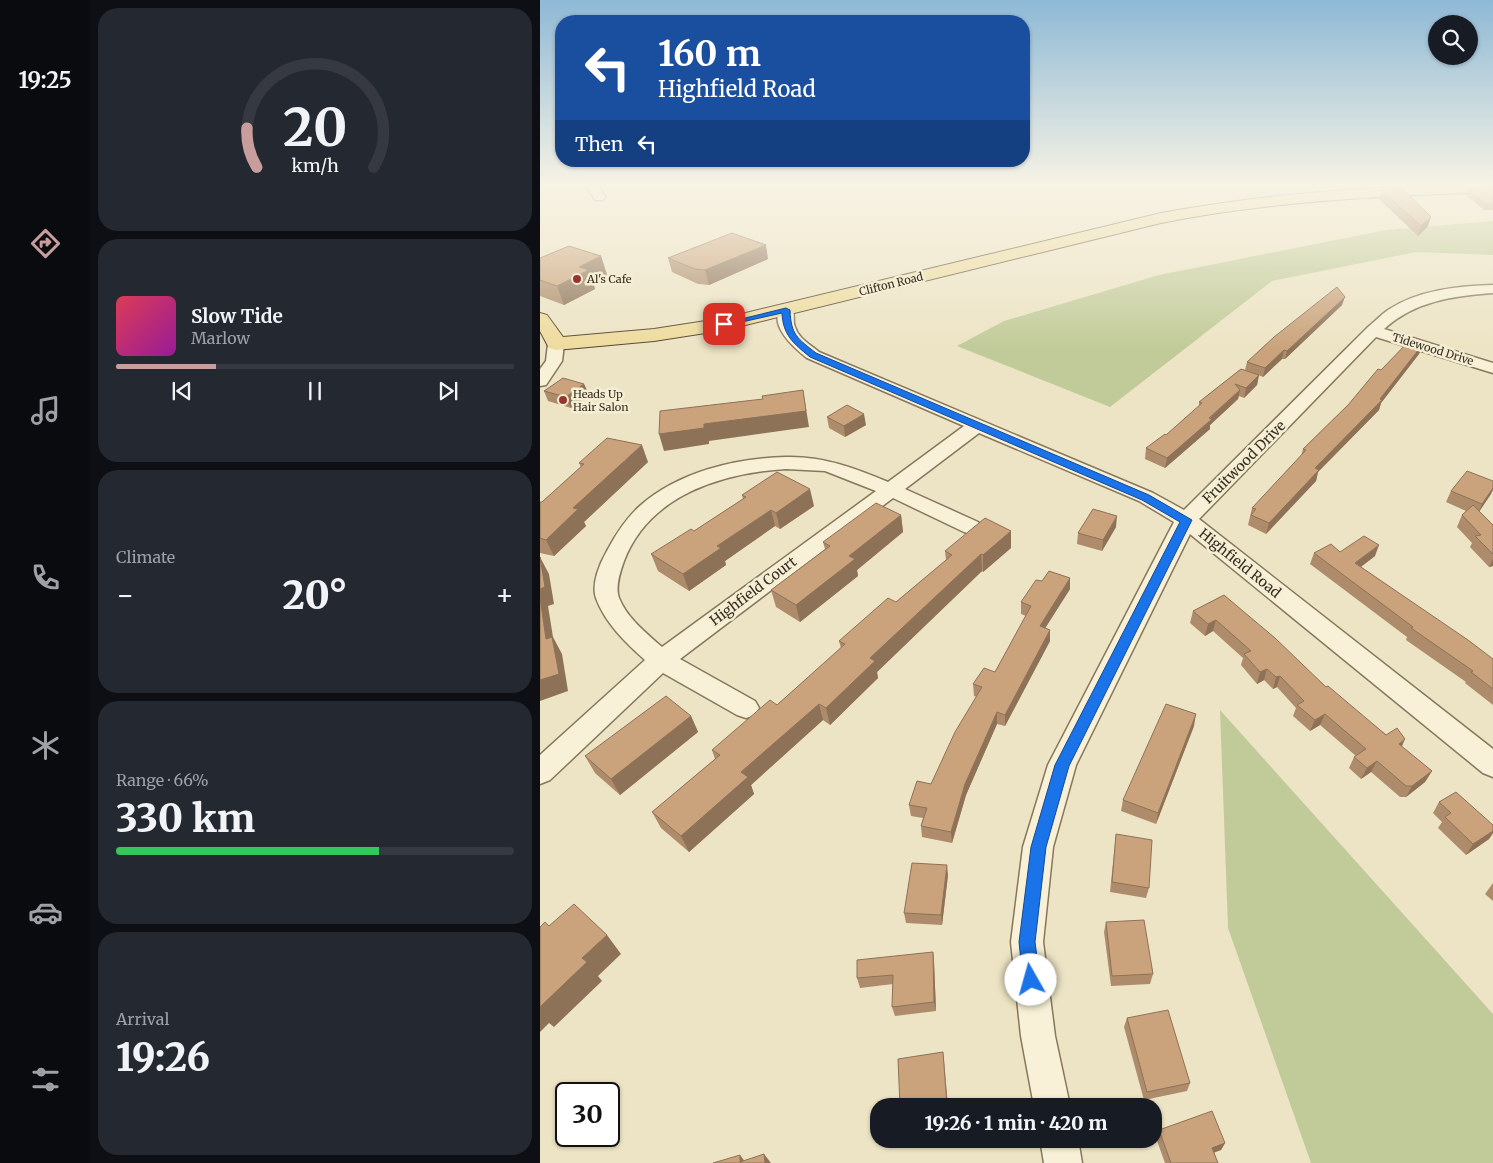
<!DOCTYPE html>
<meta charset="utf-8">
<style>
:root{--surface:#171b24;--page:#242831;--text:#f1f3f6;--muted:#9ea1a6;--line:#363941;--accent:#c79e9c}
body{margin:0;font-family:Merriweather,serif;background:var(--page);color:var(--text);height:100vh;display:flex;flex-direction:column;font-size:19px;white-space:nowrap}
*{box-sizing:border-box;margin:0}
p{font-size:16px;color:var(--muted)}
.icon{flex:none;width:28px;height:28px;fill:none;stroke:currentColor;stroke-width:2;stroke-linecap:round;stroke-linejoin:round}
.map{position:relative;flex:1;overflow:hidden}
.sheet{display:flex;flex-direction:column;gap:8px;padding:8px;background:#0d0f14;width:450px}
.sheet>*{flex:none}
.hud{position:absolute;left:15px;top:15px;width:475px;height:152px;border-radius:20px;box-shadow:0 1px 4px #0004;background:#1a4fa0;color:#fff;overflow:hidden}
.tools{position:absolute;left:888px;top:15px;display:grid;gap:10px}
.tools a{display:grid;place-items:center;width:50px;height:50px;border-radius:50%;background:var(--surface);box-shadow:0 1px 4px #0004;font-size:25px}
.speed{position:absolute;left:15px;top:1082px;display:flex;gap:10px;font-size:25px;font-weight:700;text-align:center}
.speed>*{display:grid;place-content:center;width:65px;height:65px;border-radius:50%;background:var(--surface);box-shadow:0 1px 4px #0004;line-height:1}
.speed .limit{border:2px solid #111;border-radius:8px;background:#fff;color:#111}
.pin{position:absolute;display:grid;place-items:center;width:42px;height:42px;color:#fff;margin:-21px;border-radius:10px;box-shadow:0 2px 8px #0006}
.me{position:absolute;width:55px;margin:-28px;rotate:353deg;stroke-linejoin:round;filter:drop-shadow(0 0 4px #0008)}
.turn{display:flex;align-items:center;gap:18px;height:105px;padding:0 20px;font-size:22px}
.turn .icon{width:65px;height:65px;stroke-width:2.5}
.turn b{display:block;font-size:35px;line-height:42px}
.then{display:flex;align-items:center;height:48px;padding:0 20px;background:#0003;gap:10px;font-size:19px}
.big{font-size:38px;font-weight:800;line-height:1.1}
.sheet .tile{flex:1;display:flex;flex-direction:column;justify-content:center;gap:8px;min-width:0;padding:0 18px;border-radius:20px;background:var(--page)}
.sheet .dial{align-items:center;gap:0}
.dial svg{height:130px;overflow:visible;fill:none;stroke:var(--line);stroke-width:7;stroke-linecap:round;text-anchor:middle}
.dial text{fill:var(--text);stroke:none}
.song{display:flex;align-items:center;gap:15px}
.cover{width:60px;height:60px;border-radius:8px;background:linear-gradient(135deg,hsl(350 70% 55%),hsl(300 70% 35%))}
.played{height:5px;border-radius:2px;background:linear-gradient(90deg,var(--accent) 25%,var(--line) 25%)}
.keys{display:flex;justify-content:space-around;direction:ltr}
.heat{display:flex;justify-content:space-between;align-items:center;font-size:28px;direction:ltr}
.charge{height:8px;border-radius:4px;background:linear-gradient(90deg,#34c759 66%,var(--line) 0)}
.trip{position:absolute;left:330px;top:1098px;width:292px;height:50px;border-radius:20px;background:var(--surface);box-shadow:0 1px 4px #0004;font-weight:800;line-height:50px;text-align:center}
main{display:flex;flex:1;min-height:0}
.tab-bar{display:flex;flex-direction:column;width:90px;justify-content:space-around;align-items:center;background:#090b0e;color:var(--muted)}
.tab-bar .icon{width:35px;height:35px}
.tab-bar .selected{color:var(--accent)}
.tab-bar b{font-size:22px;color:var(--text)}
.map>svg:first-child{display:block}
</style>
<main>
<nav class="tab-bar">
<b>19:25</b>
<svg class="icon selected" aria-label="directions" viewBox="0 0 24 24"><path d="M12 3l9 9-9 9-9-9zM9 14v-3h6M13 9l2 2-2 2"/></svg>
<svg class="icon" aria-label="music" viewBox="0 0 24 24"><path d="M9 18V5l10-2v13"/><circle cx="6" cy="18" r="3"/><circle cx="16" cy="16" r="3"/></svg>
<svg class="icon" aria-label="phone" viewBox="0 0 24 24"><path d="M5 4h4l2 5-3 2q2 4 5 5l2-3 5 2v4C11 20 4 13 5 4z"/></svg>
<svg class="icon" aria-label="climate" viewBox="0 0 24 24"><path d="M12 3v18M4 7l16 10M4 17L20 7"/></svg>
<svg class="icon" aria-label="car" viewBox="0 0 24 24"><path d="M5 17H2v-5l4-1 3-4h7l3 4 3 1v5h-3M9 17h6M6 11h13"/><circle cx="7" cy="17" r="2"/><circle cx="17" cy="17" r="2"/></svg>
<svg class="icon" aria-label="filters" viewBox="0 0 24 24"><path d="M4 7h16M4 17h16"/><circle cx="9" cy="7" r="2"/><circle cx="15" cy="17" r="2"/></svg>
</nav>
<section class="sheet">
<div class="tile dial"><svg viewBox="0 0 100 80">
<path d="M14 69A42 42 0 1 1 86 69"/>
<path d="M14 69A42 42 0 0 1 8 45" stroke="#c79e9c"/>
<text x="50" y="56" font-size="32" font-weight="700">20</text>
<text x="50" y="72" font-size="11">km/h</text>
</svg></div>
<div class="tile">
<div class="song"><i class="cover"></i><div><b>Slow Tide</b><p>Marlow</p></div></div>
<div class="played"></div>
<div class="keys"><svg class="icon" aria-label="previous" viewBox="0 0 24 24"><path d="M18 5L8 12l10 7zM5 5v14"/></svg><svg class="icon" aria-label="pause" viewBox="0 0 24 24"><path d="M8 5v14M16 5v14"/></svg><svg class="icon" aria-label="next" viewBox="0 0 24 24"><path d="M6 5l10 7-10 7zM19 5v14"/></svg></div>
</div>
<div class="tile"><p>Climate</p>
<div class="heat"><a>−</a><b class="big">20°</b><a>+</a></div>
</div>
<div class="tile"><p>Range · 66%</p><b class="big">330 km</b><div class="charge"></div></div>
<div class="tile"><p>Arrival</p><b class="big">19:26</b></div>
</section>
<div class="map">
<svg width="953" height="1163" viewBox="0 0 953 1163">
<rect width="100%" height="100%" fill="#ede4c5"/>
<g fill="#c1cb99">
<polygon points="953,221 953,255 876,252 732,281 570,407 417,346 464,321 619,275 846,230"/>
<polygon points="680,710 953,1014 953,1163 771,1163 688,928"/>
</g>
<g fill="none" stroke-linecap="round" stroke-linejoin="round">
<defs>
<g id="minor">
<polygon points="49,186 62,186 60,188 65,197 63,200 55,200 48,188"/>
<path d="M953,285V293C913,296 875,301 844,329L953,363V373L836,337L659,519L953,749V777L943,773L650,534L536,765L513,847L503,942L515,1036L530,1106H494L481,1036L471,942L483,847L508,765L634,522L599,501L439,433L365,489L438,522L442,527L438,532L431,534L424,532L353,498L140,659L215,701L219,708L215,715L206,718L197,715L123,673L10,780L0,784V755L105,660C86,643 65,623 56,598C51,584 60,563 67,551C76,534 86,518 101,505C139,472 196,458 246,457C283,456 315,468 348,482L424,426L267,358C254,348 228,325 241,307H251C256,313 252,320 255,327C258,338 271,345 279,352L613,493L644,510L827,328C834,322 841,315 848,310C878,290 918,286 953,285ZM246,469L285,471L336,491L122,647C106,633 87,618 79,598C75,587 80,572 84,561C109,495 182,473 246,469Z"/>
<polygon points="16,339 22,341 24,344 22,361 6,385 0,386 0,369 6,361 8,344 10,341"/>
<polygon points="500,1139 538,1139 542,1163 504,1163"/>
</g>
<path id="major" d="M883,186H953V192C841,196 731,201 621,223L185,330L114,341L16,350L9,348L0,331V313L7,315L23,337L114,329L185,318L621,213C708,197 795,189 883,186Z"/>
</defs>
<use href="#minor" stroke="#87775c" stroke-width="3"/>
<use href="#major" stroke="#554430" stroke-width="2"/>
<use href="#minor" fill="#f8f1d8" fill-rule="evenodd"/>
<use href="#major" fill="#eedc9e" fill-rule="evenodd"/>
</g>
<g fill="#ae8c6b">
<polygon points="953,188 953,210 944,210 926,195 928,189"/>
<polygon points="841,190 888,226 878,236 839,199"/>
<polygon points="61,256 67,275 53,282 55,289 24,305 0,296 0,258"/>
<polygon points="128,258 228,259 169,285 158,284 132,272"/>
<polygon points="802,305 745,359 742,359 723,377 705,370 707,362"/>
<polygon points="883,344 879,354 841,403 839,410 778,472 776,481 726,534 708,525 712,508 761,456 763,449 808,405 841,370"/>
<polygon points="701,369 719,375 717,385 704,398 699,396 698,399 670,425 670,429 625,468 605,459 606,448 626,435 659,406 659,402"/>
<polygon points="44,384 49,395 31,408 8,401 4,391"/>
<polygon points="287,417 326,425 305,437 289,428"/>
<polygon points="108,462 44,522 46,526 14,556 0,553 0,502 2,502 41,467 39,463"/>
<polygon points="911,491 951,494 939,511 953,525 953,566 949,567 930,547 932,543 917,527 922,515 926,511 906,502"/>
<polygon points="202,495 274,506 240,529 235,526 185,561 186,565 149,591 118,571 111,554 154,531 203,499"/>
<polygon points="361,515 363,532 317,570 318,576 260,622 236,607 231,590 285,549 283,542"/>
<polygon points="576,527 562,551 537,544 538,533"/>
<polygon points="471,531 471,548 443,572 442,571 337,672 338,678 290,725 283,720 211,785 214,794 149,852 121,828 112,812 175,759 172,750 237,705 301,648 299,641 356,602 406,560 405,551"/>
<polygon points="800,552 835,556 821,567 953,659 953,705 925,683 926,682 866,640 867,637 770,564 774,553"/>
<polygon points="530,589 505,628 510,630 510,641 465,726 457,724 426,795 412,843 382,837 381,826 383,818 371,816 369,805 391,784 437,697 434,696 433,684 455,672 486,616 481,614 481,602"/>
<polygon points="684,595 786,687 862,747 892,771 885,782 866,797 860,797 831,772 821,779 809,768 814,757 816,756 780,725 770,731 753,716 756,708 737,687 733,689 724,680 717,684 701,665 703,658 673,631 665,636 650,623 653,611"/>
<polygon points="151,716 158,732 80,795 55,773 45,756"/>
<polygon points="654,726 616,824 581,811 583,800"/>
<polygon points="899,802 953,825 953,833 949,839 926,855 898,828 902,822 893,813"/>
<polygon points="576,834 609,888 606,898 570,892"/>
<polygon points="408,875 402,925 366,923 364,913"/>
<polygon points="953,883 953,901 945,894"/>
<polygon points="566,922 613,974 610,984 571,986 564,932"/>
<polygon points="393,952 394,962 396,1011 355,1016 352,1007 353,984 320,988 317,978"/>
<polygon points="587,1018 650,1083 647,1091 604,1100 584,1027"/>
<polygon points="619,1130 685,1143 681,1150 674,1152 678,1163 625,1163 616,1138"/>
</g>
<g fill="#8d7257">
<polygon points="891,217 888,226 878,236 881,226"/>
<polygon points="226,245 228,259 169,285 165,270"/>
<polygon points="61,256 67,275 53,282 55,289 24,305 17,286 39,267"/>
<polygon points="805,297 802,305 745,359 747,351"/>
<polygon points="883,344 879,354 841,403 839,410 778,472 776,481 726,534 729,523 775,468 840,399"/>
<polygon points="744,350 742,359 723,377 725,368"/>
<polygon points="719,375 717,385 704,398 706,388"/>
<polygon points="44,384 49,395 31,408 26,397"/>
<polygon points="263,390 269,427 169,441 169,444 124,451 119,434 164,424"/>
<polygon points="700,390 698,399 670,425 670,429 625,468 627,458"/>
<polygon points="324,414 326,425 305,437 304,426"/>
<polygon points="102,445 108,462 44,522 46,526 14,556 6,540 33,508"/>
<polygon points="953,488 953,490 951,494 937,515 942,504"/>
<polygon points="270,489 274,506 240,529 236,513"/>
<polygon points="231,510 235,526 185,561 186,565 149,591 143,574 177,546"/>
<polygon points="361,515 363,532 317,570 318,576 260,622 256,605 309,556"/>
<polygon points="577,516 576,527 562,551 563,540"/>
<polygon points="471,531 471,548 443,572 443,555"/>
<polygon points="839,545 835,556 811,574 815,563"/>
<polygon points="441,554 442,571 337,672 338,678 290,725 286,708 330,658"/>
<polygon points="0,557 9,574 14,604 8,606 13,637 22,654 28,691 0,701"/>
<polygon points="953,559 953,566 949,567"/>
<polygon points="530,578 530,589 499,638 500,626"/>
<polygon points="676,620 673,631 665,636 668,624"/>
<polygon points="510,630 510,641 465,726 465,715"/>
<polygon points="727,669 724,680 717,684 720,672"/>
<polygon points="740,676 737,687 733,689 736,677"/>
<polygon points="279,704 283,720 211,785 214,794 149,852 141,836 201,772"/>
<polygon points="457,712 457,724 426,795 412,843 411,832 425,784"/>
<polygon points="656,714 654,726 616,824 618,813"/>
<polygon points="785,714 780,725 770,731 775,720"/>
<polygon points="151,716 158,732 80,795 71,779"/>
<polygon points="865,739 860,751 859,744"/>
<polygon points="837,761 831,772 821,779 827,768"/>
<polygon points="892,771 885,782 866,797 872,786"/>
<polygon points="953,831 953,833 949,839 926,855 933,844"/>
<polygon points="407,865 408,875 402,925 401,915"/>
<polygon points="67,935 81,954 58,976 62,981 14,1027 9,1023 0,1032 0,1007 42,958"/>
<polygon points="393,952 394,962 396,1011 394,1002"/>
<polygon points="403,1052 404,1061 408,1106 407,1106"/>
<polygon points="685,1143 681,1150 668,1155 672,1148"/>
<polygon points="224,1154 231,1163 225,1163"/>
<polygon points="200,1155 206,1163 200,1162"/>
</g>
<g fill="#caa37c" stroke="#8d7257">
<polygon points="953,188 953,204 946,205 928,189"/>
<polygon points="863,189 891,217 881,226 841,190"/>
<polygon points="192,233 226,245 165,270 155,269 128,258"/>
<polygon points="29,246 61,256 39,267 49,270 17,286 0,280 0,258"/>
<polygon points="797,287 805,297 747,351 744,350 725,368 707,362 734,337"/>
<polygon points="871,339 880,341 883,344 840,399 842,400 775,468 779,470 729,523 711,515 716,509 712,508 766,450 763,449 808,405 838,369 841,370"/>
<polygon points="701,369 719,375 706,388 695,384 700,390 669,418 672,419 627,458 606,448 625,434 626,435 662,403 659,402"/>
<polygon points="23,378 44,384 26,397 4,391"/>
<polygon points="263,390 266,411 164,424 164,428 119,434 120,411 223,399 222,396"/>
<polygon points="307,405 324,414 304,426 287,417"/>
<polygon points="67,438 102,445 33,508 38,509 6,540 0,538 0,502 2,502 44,464 39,463"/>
<polygon points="927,471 953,481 953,488 942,504 911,491"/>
<polygon points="237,472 270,489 236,513 231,510 177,546 181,548 143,574 111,554 151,529 154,531 206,497 202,495"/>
<polygon points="336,503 361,515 309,556 315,559 256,605 231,590 290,546 283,542"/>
<polygon points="933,505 953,525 953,554 935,536 941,535 922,515"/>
<polygon points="553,509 577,516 563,540 538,533"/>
<polygon points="445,518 471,531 443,555 441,554 330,658 335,661 286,708 279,704 201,772 208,777 141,836 112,812 180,755 172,750 230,700 237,705 305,644 299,641 348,598 356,602 412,555 405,551"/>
<polygon points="824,536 839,545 815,563 928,640 953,659 953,689 931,672 933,671 871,628 873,627 774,553 791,544 800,552"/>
<polygon points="0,557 5,587 0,589"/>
<polygon points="509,571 530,578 500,626 510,630 465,715 457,712 425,784 411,832 381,826 387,808 369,805 377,781 391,784 415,732 442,687 433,684 444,668 455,672 491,606 481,602 496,580 502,581"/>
<polygon points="684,595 735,638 786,687 788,686 846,735 857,728 865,739 859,744 892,771 872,786 866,786 837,761 827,768 814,757 826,749 785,714 775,720 757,705 764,701 740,676 736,677 727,669 720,672 704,654 711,651 676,620 668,624 653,611"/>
<polygon points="0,597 6,639 12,637 19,674 0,680"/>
<polygon points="126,696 151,716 71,779 45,756"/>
<polygon points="626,704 656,714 618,813 583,800"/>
<polygon points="916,792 953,825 953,831 933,844 905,817 911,813 899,802"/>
<polygon points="576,834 612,840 609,888 572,882"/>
<polygon points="372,863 407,865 401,915 364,913"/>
<polygon points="34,904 67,935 42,958 47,962 0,1007 0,927 5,922 9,926"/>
<polygon points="604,920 613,974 572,976 566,922"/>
<polygon points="393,952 394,1002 352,1007 353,975 317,978 317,960"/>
<polygon points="628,1010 650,1083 607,1092 587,1018"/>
<polygon points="403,1052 407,1106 360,1106 358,1059"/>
<polygon points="672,1111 685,1143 672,1148 678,1163 631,1163 619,1130"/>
<polygon points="224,1154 225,1163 173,1163 200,1155 200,1162"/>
</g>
<linearGradient id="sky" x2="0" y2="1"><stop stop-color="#8eb9d6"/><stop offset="0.53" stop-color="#f7f3e5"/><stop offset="1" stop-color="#f7f3e5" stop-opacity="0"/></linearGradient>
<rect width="953" height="349" fill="url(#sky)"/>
<path fill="#1a73e8" stroke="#114b97" d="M246,308L250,310C251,335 257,338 276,353L609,495L652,520L529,766L506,847L495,942L500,980L497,986L491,988L485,986L483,980L479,942L491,847L515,765L640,522L602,500L270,357C253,343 243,335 242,313L184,326L181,324Z"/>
<g fill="#94362e" stroke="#f4eed4" stroke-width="2">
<circle cx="37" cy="279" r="5"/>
<circle cx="23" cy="400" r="5"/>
</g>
<g text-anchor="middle" stroke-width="5" stroke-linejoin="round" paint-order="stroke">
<g font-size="11" fill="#382d1f" stroke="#f4eed4" text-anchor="start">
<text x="47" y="283">Al's Cafe</text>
<text x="33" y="398">Heads Up<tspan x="33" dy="13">Hair Salon</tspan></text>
</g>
<g font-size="11" fill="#382d1f" stroke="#f4eed4">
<text transform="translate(351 284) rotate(-14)" y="4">Clifton Road</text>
<text transform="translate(893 349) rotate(17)" y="4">Tidewood Drive</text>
</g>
<g font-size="14" fill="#382d1f" stroke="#f4eed4">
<text transform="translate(704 462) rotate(-45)" y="5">Fruitwood Drive</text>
<text transform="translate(700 563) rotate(39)" y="5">Highfield Road</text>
<text transform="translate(213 591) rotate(-37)" y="5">Highfield Court</text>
</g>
</g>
</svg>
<div class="tools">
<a><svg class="icon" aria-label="search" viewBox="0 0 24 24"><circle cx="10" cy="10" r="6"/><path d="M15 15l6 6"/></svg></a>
</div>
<div class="speed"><div class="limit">30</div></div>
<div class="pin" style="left:184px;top:324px;background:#d93025"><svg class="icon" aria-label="arrive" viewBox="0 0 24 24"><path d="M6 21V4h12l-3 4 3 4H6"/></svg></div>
<svg class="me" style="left:491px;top:980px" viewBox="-20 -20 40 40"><circle r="19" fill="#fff"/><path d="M0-13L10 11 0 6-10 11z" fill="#1a73e8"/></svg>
<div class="trip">19:26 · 1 min · 420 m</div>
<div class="hud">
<div class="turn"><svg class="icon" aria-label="left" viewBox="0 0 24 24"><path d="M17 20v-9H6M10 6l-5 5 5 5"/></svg><div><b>160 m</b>Highfield Road</div></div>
<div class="then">Then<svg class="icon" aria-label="left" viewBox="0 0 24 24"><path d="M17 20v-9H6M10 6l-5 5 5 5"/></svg></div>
</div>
</div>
</main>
